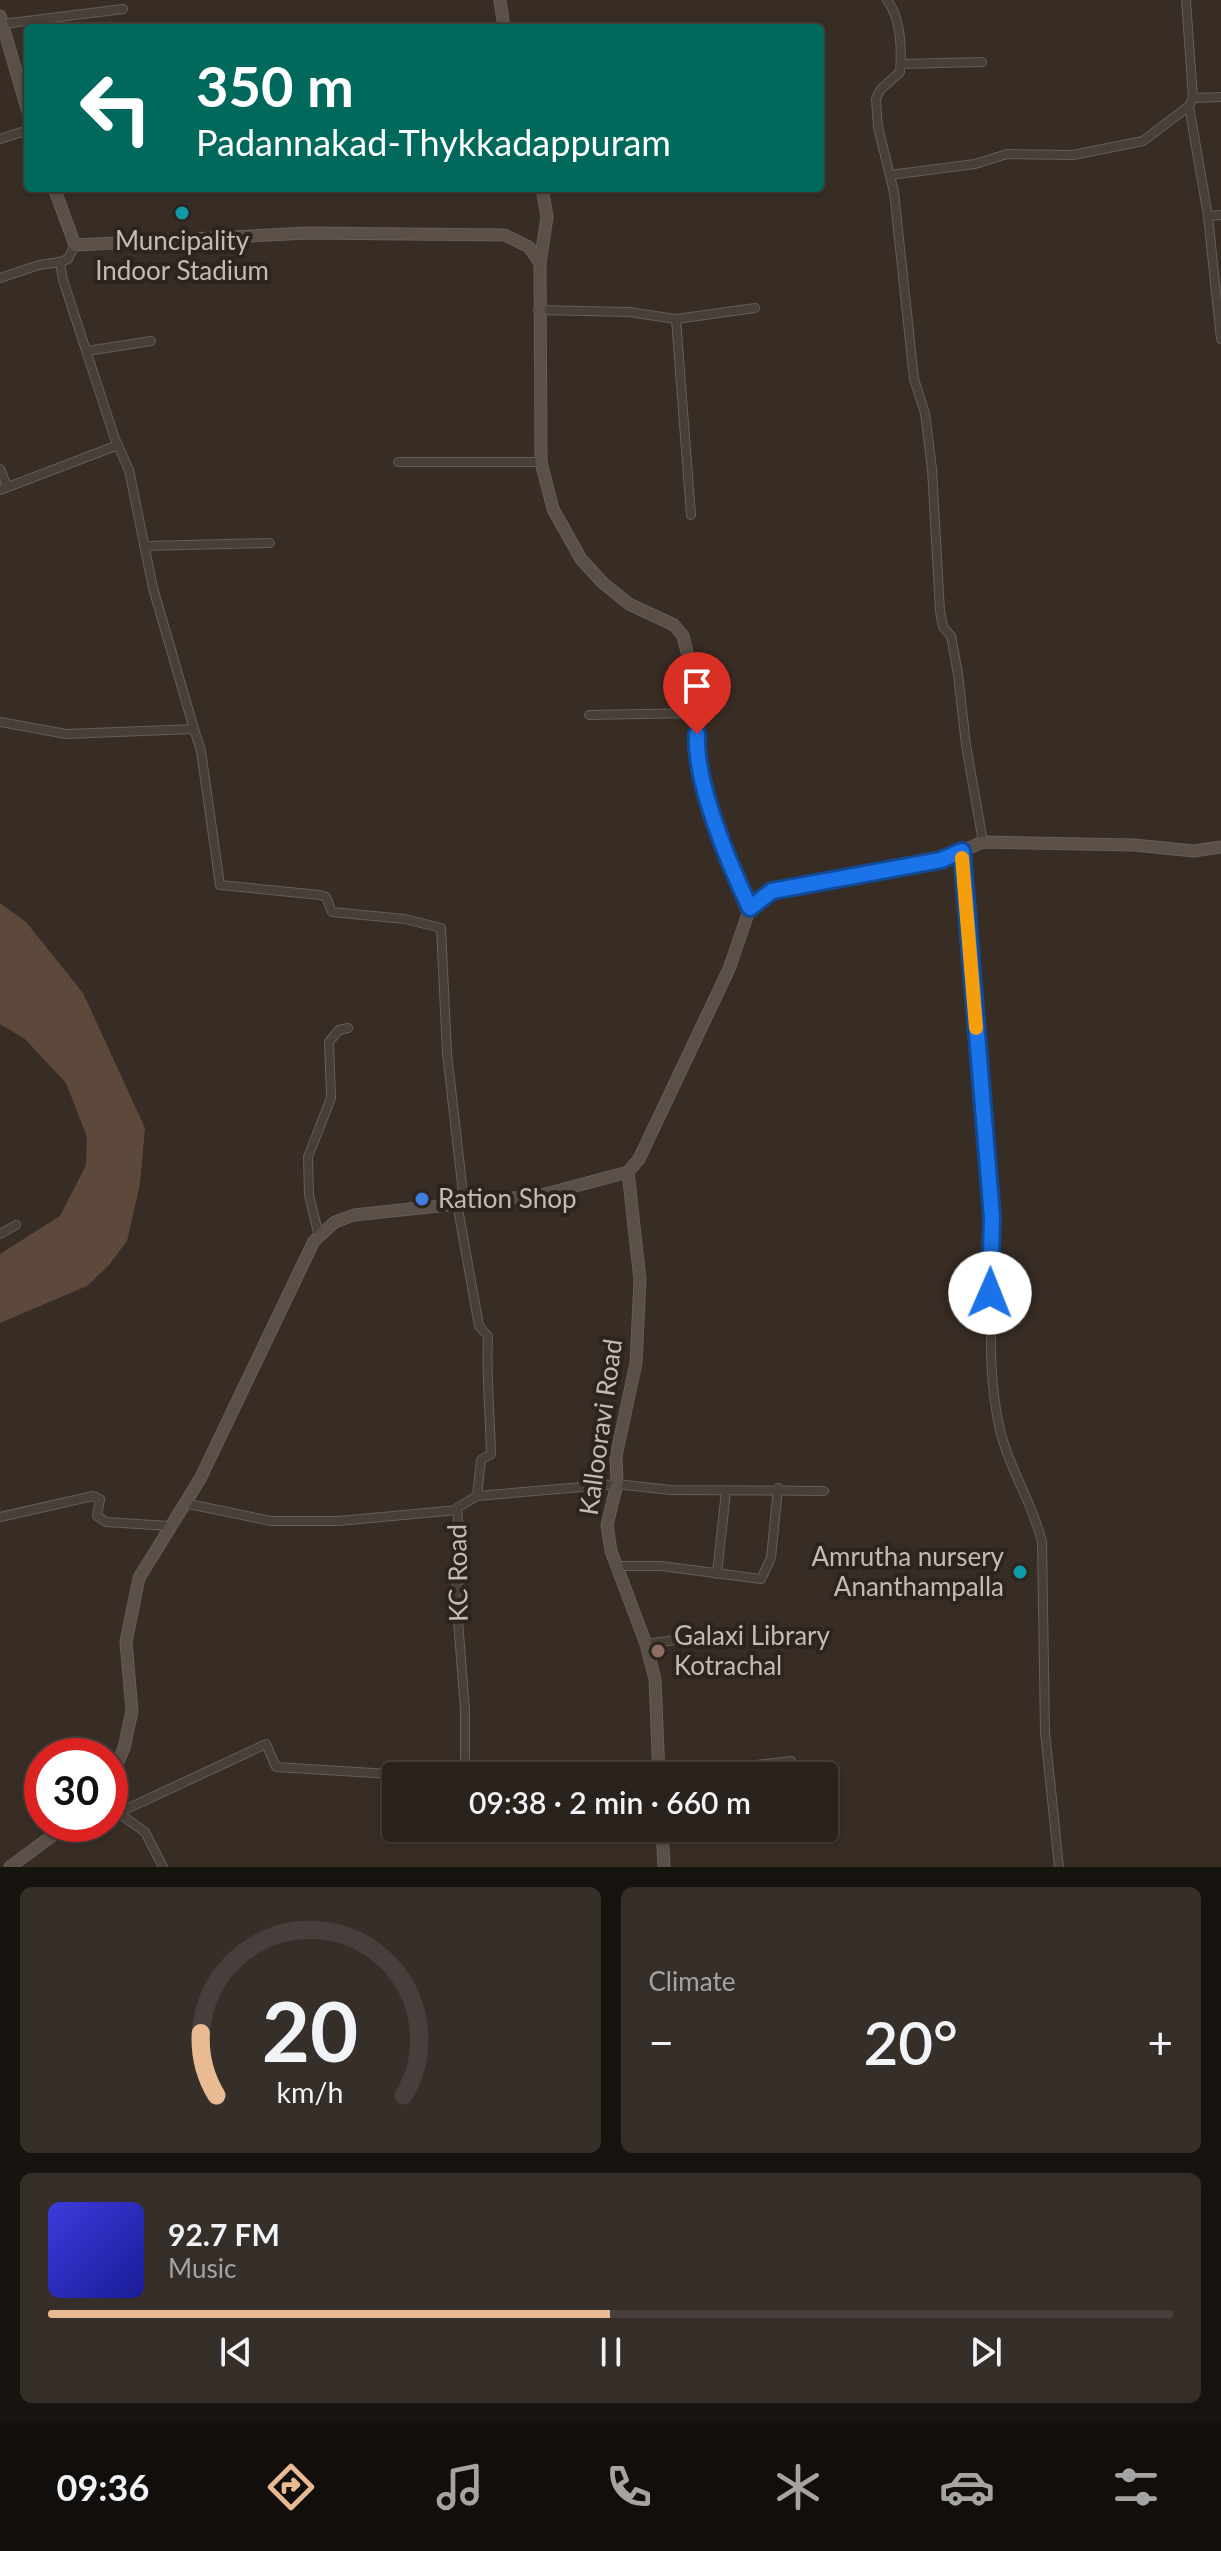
<!DOCTYPE html>
<meta charset="utf-8">
<style>
:root{--surface:#2a221c;--page:#362f29;--text:#f1f3f6;--muted:#a5a4a3;--line:#463f3b;--accent:#eabb93}
body{margin:0;font-family:Lato,sans-serif;background:var(--page);color:var(--text);height:100vh;display:flex;flex-direction:column;font-size:30px;white-space:nowrap}
*{box-sizing:border-box;margin:0}
p{font-size:26px;color:var(--muted)}
.icon{flex:none;width:44px;height:44px;fill:none;stroke:currentColor;stroke-width:2;stroke-linecap:round;stroke-linejoin:round}
.map{position:relative;height:1867px;overflow:hidden}
.details{display:flex;flex-direction:column;gap:20px;padding:20px;background:#17130f;flex:1}
.details>*{flex:none}
.banner{position:absolute;left:24px;top:24px;width:800px;height:168px;border-radius:8px;box-shadow:0 2px 6px #0004,0 0 0 2px var(--line);background:#00695c;color:#fff;overflow:hidden}
.speed{position:absolute;left:24px;top:1738px;display:flex;gap:16px;font-size:40px;font-weight:700;text-align:center}
.speed>*{display:grid;place-content:center;width:104px;height:104px;border-radius:50%;background:var(--surface);box-shadow:0 2px 6px #0004,0 0 0 2px var(--line);line-height:1}
.speed .limit{border:12px solid #d22;background:#fff;color:#111}
.pin{position:absolute;display:grid;place-items:center;width:68px;height:68px;color:#fff;margin:-82px -34px;border-radius:50% 50% 50% 0;rotate:-45deg;box-shadow:0 0 8px #0007}
.pin .icon{rotate:45deg}
.me{position:absolute;width:88px;margin:-44px;rotate:1deg;stroke-linejoin:round;filter:drop-shadow(0 0 6px #0008)}
.turn{display:flex;align-items:center;gap:28px;height:168px;padding:0 40px;font-size:36px}
.turn .icon{width:104px;height:104px;stroke-width:2.5}
.turn b{display:block;font-size:56px;line-height:68px}
.big{font-size:60px;font-weight:600;line-height:1.1}
.details .tile{flex:1;display:flex;flex-direction:column;justify-content:center;gap:12px;min-width:0;padding:0 28px;border-radius:12px;background:var(--page)}
.details .dial{align-items:center;gap:0}
.dial svg{height:208px;overflow:visible;fill:none;stroke:var(--line);stroke-width:7;stroke-linecap:round;text-anchor:middle}
.dial text{fill:var(--text);stroke:none}
.song{display:flex;align-items:center;gap:24px}
.cover{width:96px;height:96px;border-radius:12px;background:linear-gradient(135deg,hsl(240 70% 55%),hsl(240 70% 35%))}
.played{height:8px;border-radius:4px;background:linear-gradient(90deg,var(--accent) 50%,var(--line) 50%)}
.keys{display:flex;justify-content:space-around;direction:ltr}
.heat{display:flex;justify-content:space-between;align-items:center;font-size:44px;direction:ltr}
.details .tiles{flex:1;display:grid;gap:20px;grid-template-columns:1fr 1fr}
.tile:last-child{grid-column:span 2}
.trip{position:absolute;left:382px;top:1762px;width:456px;height:80px;border-radius:8px;background:var(--surface);box-shadow:0 2px 6px #0004,0 0 0 2px var(--line);font-weight:600;line-height:80px;text-align:center}
.menu{display:flex;height:128px;justify-content:space-around;align-items:center;background:#110e0b;color:var(--muted)}
.menu .icon{width:56px;height:56px}
.menu .selected{color:var(--accent)}
.menu b{font-size:36px;color:var(--text)}
.map>svg:first-child{display:block}
</style>
<div class="map">
<svg width="1221" height="1867" viewBox="0 0 1221 1867">
<rect width="100%" height="100%" fill="#382d25"/>
<polygon fill="#5d493b" points="0,903 26,922 83,993 145,1128 140,1184 127,1241 109,1265 87,1286 0,1323 0,1254 60,1216 86,1165 87,1137 66,1083 25,1039 0,1024"/>
<g fill="none" stroke-linecap="round" stroke-linejoin="round">
<defs>
<g id="street">
<path d="M887,0C901,18 902,50 900,72L880,90L876,99L878,127L894,192L914,379L925,413L932,469L940,611L943,627L951,636L958,674L966,745L983,842"/>
<polyline points="1186,0 1193,98 1189,106 1208,216 1221,339"/>
<polyline points="3,24 123,9"/>
<polyline points="901,64 982,62"/>
<polyline points="1193,98 1221,97"/>
<polyline points="0,139 28,130"/>
<polyline points="890,175 975,164 1007,154 1073,155 1143,141 1189,106"/>
<polyline points="1208,216 1221,215"/>
<polyline points="75,245 68,259 60,262 63,280 115,439 129,470 153,588 194,729"/>
<polyline points="0,278 39,265 60,262"/>
<polyline points="538,310 629,312 676,319 755,308"/>
<polyline points="676,319 691,515"/>
<polyline points="87,351 151,341"/>
<polyline points="398,462 541,462"/>
<polyline points="0,469 7,486"/>
<polyline points="0,490 118,445"/>
<polyline points="144,546 270,543"/>
<polyline points="589,715 697,713"/>
<polyline points="0,722 66,734 194,729 201,751 220,885 320,895 326,897 332,912 405,919 441,928 447,1053 464,1202"/>
<path d="M962,851C972,973 987,1094 992,1216C995,1288 983,1363 1001,1434C1011,1472 1033,1504 1042,1542L1045,1732L1059,1867"/>
<path d="M457,1203L479,1326L488,1336C486,1375 490,1414 491,1454L481,1460L477,1496L457,1508L463,1578L457,1582L456,1595L465,1710V1776"/>
<polyline points="0,1234 16,1225"/>
<polyline points="319,1236 309,1195 308,1157 331,1098 329,1042 339,1030 348,1028"/>
<polyline points="477,1496 617,1484 670,1490 824,1491"/>
<polyline points="184,1503 271,1521 339,1521 457,1510"/>
<polyline points="0,1517 93,1496 100,1499 97,1516 106,1522 169,1526"/>
<polyline points="617,1566 661,1566 761,1579 771,1558 778,1488"/>
<polyline points="717,1574 726,1491"/>
<polyline points="646,1644 712,1635"/>
<polyline points="659,1776 791,1761"/>
<polyline points="110,1807 145,1832 163,1867"/>
<polyline points="118,1813 266,1744 276,1767 423,1776"/>
</g>
<g id="secondary">
<polyline points="500,0 504,28"/>
<polyline points="0,16 28,112"/>
<polyline points="54,188 75,245 307,233 505,235 529,247 540,263 541,462 553,509 581,559 603,583 629,604 674,625 683,636 695,685 696,755 701,784 750,908"/>
<polyline points="540,263 547,217 542,188"/>
<polyline points="628,1172 639,1159 729,969 750,908 772,891 941,860 983,842 1134,845 1194,851 1221,847"/>
<polyline points="628,1172 640,1280 636,1363 616,1456 617,1484 607,1525 611,1551 646,1644 655,1679 659,1776"/>
<polyline points="110,1780 124,1748 132,1711 126,1642 139,1578 200,1479 314,1241 335,1222 354,1215 542,1195 628,1172"/>
<polyline points="662,1828 664,1867"/>
<polyline points="10,1867 68,1824"/>
</g>
</defs>
<use href="#street" stroke="#665d57" stroke-width="10"/>
<use href="#secondary" stroke="#665d57" stroke-width="13"/>
<use href="#street" stroke="#493f39" stroke-width="8"/>
<use href="#secondary" stroke="#5b5047" stroke-width="11"/>
</g>
<g fill="none" stroke-linecap="round" stroke-linejoin="round">
<defs>
<path id="route" d="M697,734C694,781 729,864 750,908L772,891L941,860L962,851L992,1217L990,1293"/>
</defs>
<use href="#route" stroke="#114b97" stroke-width="20"/>
<use href="#route" stroke="#1a73e8" stroke-width="14"/>
<polyline stroke="#f59e0b" stroke-width="14" points="962,858 976,1028"/>
</g>
<g fill="#0f9aa8" stroke="#2d241e" stroke-width="3">
<circle cx="182" cy="213" r="8"/>
<circle cx="1020" cy="1572" r="8"/>
</g>
<circle fill="#3f7fe0" stroke="#2d241e" stroke-width="3" cx="422" cy="1199" r="8"/>
<circle fill="#8d6e63" stroke="#2d241e" stroke-width="3" cx="658" cy="1651" r="8"/>
<g text-anchor="middle" stroke-width="8" stroke-linejoin="round" paint-order="stroke">
<g font-size="26" fill="#c4bbb4" stroke="#2d241e" text-anchor="start">
<text x="182" y="250" text-anchor="middle">Muncipality<tspan x="182" dy="30">Indoor Stadium</tspan></text>
<text x="438" y="1208">Ration Shop</text>
<text x="1004" y="1566" text-anchor="end">Amrutha nursery<tspan x="1004" dy="30">Ananthampalla</tspan></text>
<text x="674" y="1645">Galaxi Library<tspan x="674" dy="30">Kotrachal</tspan></text>
</g>
<g font-size="26" fill="#c4bbb4" stroke="#2d241e">
<text transform="translate(601 1427) rotate(-82)" y="9">Kallooravi Road</text>
<text transform="translate(458 1573) rotate(-91)" y="9">KC Road</text>
</g>
</g>
</svg>
<div class="speed"><div class="limit">30</div></div>
<div class="pin" style="left:697px;top:734px;background:#d93025"><svg class="icon" aria-label="arrive" viewBox="0 0 24 24"><path d="M6 21V4h12l-3 4 3 4H6"/></svg></div>
<svg class="me" style="left:990px;top:1293px" viewBox="-20 -20 40 40"><circle r="19" fill="#fff"/><path d="M0-13L10 11 0 6-10 11z" fill="#1a73e8"/></svg>
<div class="trip">09:38 · 2 min · 660 m</div>
<div class="banner">
<div class="turn"><svg class="icon" aria-label="left" viewBox="0 0 24 24"><path d="M17 20v-9H6M10 6l-5 5 5 5"/></svg><div><b>350 m</b>Padannakad-Thykkadappuram</div></div>
</div>
</div>
<section class="details">
<div class="tiles">
<div class="tile dial"><svg viewBox="0 0 100 80">
<path d="M14 69A42 42 0 1 1 86 69"/>
<path d="M14 69A42 42 0 0 1 8 45" stroke="#eabb93"/>
<text x="50" y="56" font-size="32" font-weight="700">20</text>
<text x="50" y="72" font-size="11">km/h</text>
</svg></div>
<div class="tile"><p>Climate</p>
<div class="heat"><a>−</a><b class="big">20°</b><a>+</a></div>
</div>
<div class="tile">
<div class="song"><i class="cover"></i><div><b>92.7 FM</b><p>Music</p></div></div>
<div class="played"></div>
<div class="keys"><svg class="icon" aria-label="previous" viewBox="0 0 24 24"><path d="M18 5L8 12l10 7zM5 5v14"/></svg><svg class="icon" aria-label="pause" viewBox="0 0 24 24"><path d="M8 5v14M16 5v14"/></svg><svg class="icon" aria-label="next" viewBox="0 0 24 24"><path d="M6 5l10 7-10 7zM19 5v14"/></svg></div>
</div>
</div>
</section>
<nav class="menu">
<b>09:36</b>
<svg class="icon selected" aria-label="directions" viewBox="0 0 24 24"><path d="M12 3l9 9-9 9-9-9zM9 14v-3h6M13 9l2 2-2 2"/></svg>
<svg class="icon" aria-label="music" viewBox="0 0 24 24"><path d="M9 18V5l10-2v13"/><circle cx="6" cy="18" r="3"/><circle cx="16" cy="16" r="3"/></svg>
<svg class="icon" aria-label="phone" viewBox="0 0 24 24"><path d="M5 4h4l2 5-3 2q2 4 5 5l2-3 5 2v4C11 20 4 13 5 4z"/></svg>
<svg class="icon" aria-label="climate" viewBox="0 0 24 24"><path d="M12 3v18M4 7l16 10M4 17L20 7"/></svg>
<svg class="icon" aria-label="car" viewBox="0 0 24 24"><path d="M5 17H2v-5l4-1 3-4h7l3 4 3 1v5h-3M9 17h6M6 11h13"/><circle cx="7" cy="17" r="2"/><circle cx="17" cy="17" r="2"/></svg>
<svg class="icon" aria-label="filters" viewBox="0 0 24 24"><path d="M4 7h16M4 17h16"/><circle cx="9" cy="7" r="2"/><circle cx="15" cy="17" r="2"/></svg>
</nav>
